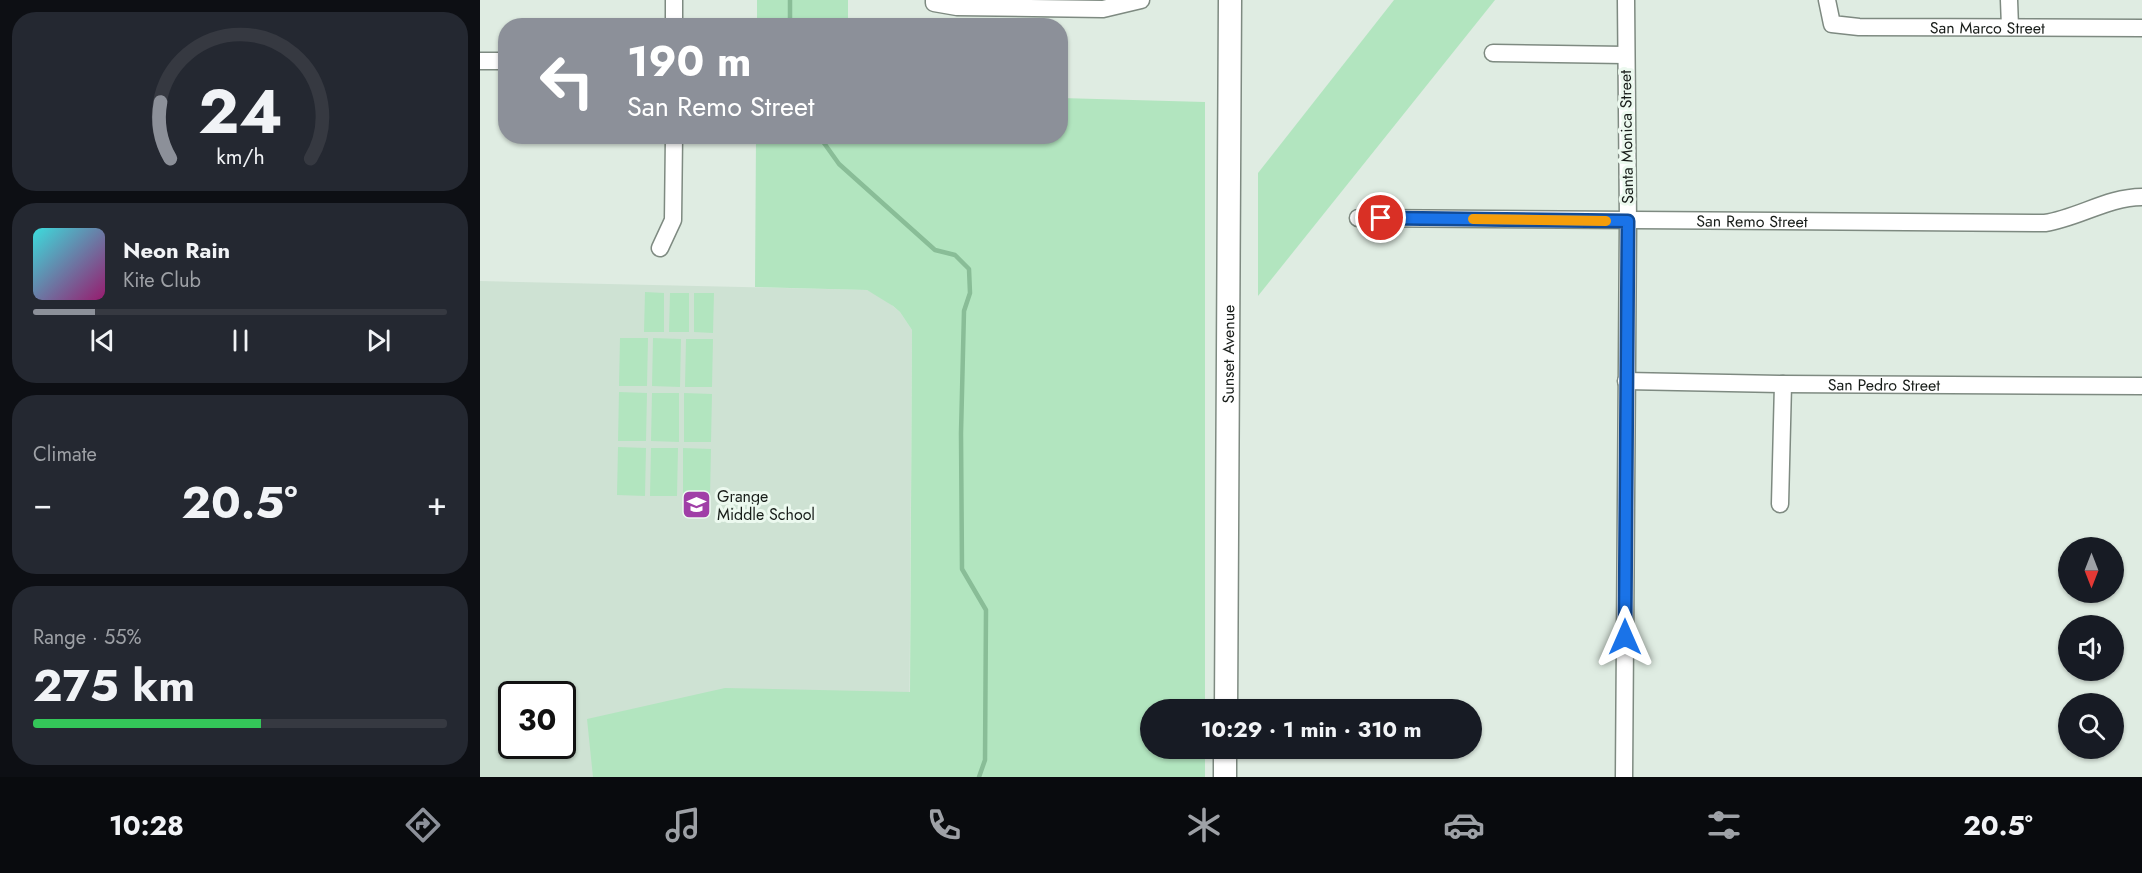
<!DOCTYPE html>
<meta charset="utf-8">
<style>
:root{--surface:#171b24;--page:#242831;--text:#f1f3f6;--muted:#9ea1a6;--line:#363941;--accent:#8c9099}
body{margin:0;font-family:Jost,sans-serif;background:var(--page);color:var(--text);height:100vh;display:flex;flex-direction:column;font-size:22px;white-space:nowrap}
*{box-sizing:border-box;margin:0}
p{font-size:20px;color:var(--muted)}
.icon{flex:none;width:33px;height:33px;fill:none;stroke:currentColor;stroke-width:2;stroke-linecap:round;stroke-linejoin:round}
.map{position:relative;flex:1;overflow:hidden}
.side{display:flex;flex-direction:column;gap:12px;padding:12px;background:#0d0f14;width:480px}
.side>*{flex:none}
.guide{position:absolute;left:18px;top:18px;width:570px;height:126px;border-radius:24px;box-shadow:0 2px 4px #0004;background:#8c9099;color:#fff;overflow:hidden}
.needle{width:39px;rotate:180deg}
.controls{position:absolute;left:1578px;top:537px;display:grid;gap:12px}
.controls a{display:grid;place-items:center;width:66px;height:66px;border-radius:50%;background:var(--surface);box-shadow:0 2px 4px #0004;font-size:30px}
.speed{position:absolute;left:18px;top:681px;display:flex;gap:12px;font-size:30px;font-weight:700;text-align:center}
.speed>*{display:grid;place-content:center;width:78px;height:78px;border-radius:50%;background:var(--surface);box-shadow:0 2px 4px #0004;line-height:1}
.speed .limit{border:3px solid #111;border-radius:9px;background:#fff;color:#111}
.pin{position:absolute;display:grid;place-items:center;width:51px;height:51px;color:#fff;margin:-26px;border:3px solid #fff;border-radius:50%;box-shadow:0 2px 6px #0007}
.me{position:absolute;width:66px;margin:-33px;rotate:0deg;stroke-linejoin:round;filter:drop-shadow(0 0 4px #0008)}
.turn{display:flex;align-items:center;gap:21px;height:126px;padding:0 30px;font-size:27px}
.turn .icon{width:78px;height:78px;stroke-width:2.5}
.turn b{display:block;font-size:42px;line-height:51px}
.big{font-size:45px;font-weight:700;line-height:1.1}
.side .tile{flex:1;display:flex;flex-direction:column;justify-content:center;gap:9px;min-width:0;padding:0 21px;border-radius:24px;background:var(--page)}
.side .dial{align-items:center;gap:0}
.dial svg{height:156px;overflow:visible;fill:none;stroke:var(--line);stroke-width:7;stroke-linecap:round;text-anchor:middle}
.dial text{fill:var(--text);stroke:none}
.song{display:flex;align-items:center;gap:18px}
.cover{width:72px;height:72px;border-radius:9px;background:linear-gradient(135deg,hsl(180 70% 55%),hsl(320 70% 35%))}
.played{height:6px;border-radius:3px;background:linear-gradient(90deg,var(--accent) 15%,var(--line) 15%)}
.keys{display:flex;justify-content:space-around;direction:ltr}
.heat{display:flex;justify-content:space-between;align-items:center;font-size:33px;direction:ltr}
.charge{height:9px;border-radius:4px;background:linear-gradient(90deg,#34c759 55%,var(--line) 0)}
.trip{position:absolute;left:660px;top:699px;width:342px;height:60px;border-radius:30px;background:var(--surface);box-shadow:0 2px 4px #0004;font-weight:700;line-height:60px;text-align:center}
.tabs{display:flex;height:96px;justify-content:space-around;align-items:center;background:#090b0e;color:var(--muted)}
.tabs .icon{width:42px;height:42px}
.tabs .active{color:var(--accent)}
.tabs b{font-size:27px;color:var(--text)}
main{display:flex;flex:1;min-height:0}
.map>svg:first-child{display:block}
</style>
<main>
<section class="side">
<div class="tile dial"><svg viewBox="0 0 100 80">
<path d="M14 69A42 42 0 1 1 86 69"/>
<path d="M14 69A42 42 0 0 1 9 40" stroke="#8c9099"/>
<text x="50" y="56" font-size="32" font-weight="700">24</text>
<text x="50" y="72" font-size="11">km/h</text>
</svg></div>
<div class="tile">
<div class="song"><i class="cover"></i><div><b>Neon Rain</b><p>Kite Club</p></div></div>
<div class="played"></div>
<div class="keys"><svg class="icon" aria-label="previous" viewBox="0 0 24 24"><path d="M18 5L8 12l10 7zM5 5v14"/></svg><svg class="icon" aria-label="pause" viewBox="0 0 24 24"><path d="M8 5v14M16 5v14"/></svg><svg class="icon" aria-label="next" viewBox="0 0 24 24"><path d="M6 5l10 7-10 7zM19 5v14"/></svg></div>
</div>
<div class="tile"><p>Climate</p>
<div class="heat"><a>−</a><b class="big">20.5°</b><a>+</a></div>
</div>
<div class="tile"><p>Range · 55%</p><b class="big">275 km</b><div class="charge"></div></div>
</section>
<div class="map">
<svg width="1662" height="777" viewBox="0 0 1662 777">
<rect width="100%" height="100%" fill="#dfece2"/>
<path fill="#cee2d3" fill-rule="evenodd" d="M0,281L387,290L402,297L420,312L432,330L429,777H0ZM32,694H82V746H32Z"/>
<g fill="#b2e5bf">
<rect x="277" y="0" width="91" height="25"/>
<polygon points="914,0 1015,0 778,296 778,173"/>
<polygon points="581,98 725,102 725,709 670,710 670,748 725,749 725,777 113,777 107,719 245,688 430,692 432,330 420,312 413,306 387,290 275,287 276,137 580,136"/>
<polygon points="165,292 184,293 184,332 164,332"/>
<polygon points="190,293 209,293 209,332 189,332"/>
<polygon points="214,293 234,293 233,333 214,332"/>
<polygon points="140,338 168,338 167,386 139,386"/>
<polygon points="173,338 201,339 200,387 172,386"/>
<polygon points="206,339 233,339 232,387 205,387"/>
<polygon points="139,392 167,393 166,441 138,441"/>
<polygon points="172,393 199,393 199,442 171,441"/>
<polygon points="204,393 232,394 231,442 204,442"/>
<polygon points="138,447 166,448 165,496 137,495"/>
<polygon points="171,448 198,448 197,496 170,496"/>
<polygon points="203,448 231,449 230,497 203,497"/>
</g>
<g fill="none" stroke-linecap="round" stroke-linejoin="round">
<g stroke="#89bd97" stroke-width="4.5">
<polyline points="310,26 310,0"/>
<polyline points="339,136 359,164 455,250 475,255 489,269 490,293 484,311 481,433 482,569 506,610 505,760 499,777"/>
</g>
<defs>
<g id="minor">
<polyline points="454,0 454,3 477,7 623,9 661,0"/>
<path id="s1" d="M1347,0L1352,24L1379,27L1662,28"/>
<polyline points="1529,0 1530,27"/>
<polyline points="194,26 194,0"/>
<polyline points="1013,53 1145,55"/>
<polyline points="0,61 26,61"/>
<path id="s2" d="M878,218L1565,223C1598,218 1628,197 1662,197"/>
<polyline points="180,248 193,220 194,136"/>
<path id="s3" d="M1146,381L1303,384L1662,386"/>
<polyline points="1300,504 1303,384"/>
<polyline points="1144,777 1148,221 1146,0"/>
</g>
<g id="secondary">
<path id="s4" d="M746,710L750,0"/>
<polyline points="745,777 745,748"/>
</g>
</defs>
<use href="#minor" stroke="#7e8a81" stroke-width="19"/>
<use href="#secondary" stroke="#7e8a81" stroke-width="25"/>
<use href="#minor" stroke="#fff" stroke-width="16"/>
<use href="#secondary" stroke="#fff" stroke-width="22"/>
</g>
<g fill="none" stroke-linecap="round" stroke-linejoin="round">
<defs>
<polyline id="route" points="901,218 1148,221 1145,637"/>
</defs>
<use href="#route" stroke="#114b97" stroke-width="15"/>
<use href="#route" stroke="#1a73e8" stroke-width="10"/>
<polyline stroke="#f59e0b" stroke-width="10" points="993,219 1126,221"/>
</g>
<defs>
<symbol id="school-square" viewBox="-11 -11 22 22"><rect x="-9" y="-9" width="18" height="18" rx="4" fill="#a03fa7" stroke="#ecf9ef"/><path d="M0-5L7-2L0 1L-7-2ZM-4 1L0 2.5L4 1V4Q0 6-4 4Z" fill="#fff"/></symbol>
</defs>
<g fill-rule="evenodd">
<use href="#school-square" x="200" y="488" width="33" height="33"/>
</g>
<g text-anchor="middle" stroke-width="6" stroke-linejoin="round" paint-order="stroke">
<g font-size="16" fill="#171c18" stroke="#ecf9ef">
<text dy="6" stroke="none"><textPath href="#s1" startOffset="180">San Marco Street</textPath></text>
<text transform="translate(1146 137) rotate(-91)" y="6">Santa Monica Street</text>
<text dy="6" stroke="none"><textPath href="#s2" startOffset="394">San Remo Street</textPath></text>
<text dy="6" stroke="none"><textPath href="#s4" startOffset="356">Sunset Avenue</textPath></text>
<text dy="6" stroke="none"><textPath href="#s3" startOffset="258">San Pedro Street</textPath></text>
</g>
<g font-size="16" fill="#171c18" stroke="#ecf9ef" text-anchor="start">
<text x="237" y="502">Grange<tspan x="237" dy="18">Middle School</tspan></text>
</g>
</g>
</svg>
<div class="controls">
<a><svg class="needle" viewBox="-14 -14 28 28"><path d="M0-13l5 13h-10z" fill="#e53935"/><path d="M0 13l5-13h-10z" fill="#9ea1a6"/></svg></a>
<a><svg class="icon" aria-label="sound" viewBox="0 0 24 24"><path d="M4 9h4l5-4v14l-5-4H4zM17 9q2 3 0 6"/></svg></a>
<a><svg class="icon" aria-label="search" viewBox="0 0 24 24"><circle cx="10" cy="10" r="6"/><path d="M15 15l6 6"/></svg></a>
</div>
<div class="speed"><div class="limit">30</div></div>
<div class="pin" style="left:901px;top:218px;background:#d93025"><svg class="icon" aria-label="arrive" viewBox="0 0 24 24"><path d="M6 21V4h12l-3 4 3 4H6"/></svg></div>
<svg class="me" style="left:1145px;top:637px" viewBox="-20 -20 40 40"><path d="M0-17L14 15 0 8-14 15z" fill="#1a73e8" stroke="#fff" stroke-width="4"/></svg>
<div class="trip">10:29 · 1 min · 310 m</div>
<div class="guide">
<div class="turn"><svg class="icon" aria-label="left" viewBox="0 0 24 24"><path d="M17 20v-9H6M10 6l-5 5 5 5"/></svg><div><b>190 m</b>San Remo Street</div></div>
</div>
</div>
</main>
<nav class="tabs">
<b>10:28</b>
<svg class="icon active" aria-label="directions" viewBox="0 0 24 24"><path d="M12 3l9 9-9 9-9-9zM9 14v-3h6M13 9l2 2-2 2"/></svg>
<svg class="icon" aria-label="music" viewBox="0 0 24 24"><path d="M9 18V5l10-2v13"/><circle cx="6" cy="18" r="3"/><circle cx="16" cy="16" r="3"/></svg>
<svg class="icon" aria-label="phone" viewBox="0 0 24 24"><path d="M5 4h4l2 5-3 2q2 4 5 5l2-3 5 2v4C11 20 4 13 5 4z"/></svg>
<svg class="icon" aria-label="climate" viewBox="0 0 24 24"><path d="M12 3v18M4 7l16 10M4 17L20 7"/></svg>
<svg class="icon" aria-label="car" viewBox="0 0 24 24"><path d="M5 17H2v-5l4-1 3-4h7l3 4 3 1v5h-3M9 17h6M6 11h13"/><circle cx="7" cy="17" r="2"/><circle cx="17" cy="17" r="2"/></svg>
<svg class="icon" aria-label="filters" viewBox="0 0 24 24"><path d="M4 7h16M4 17h16"/><circle cx="9" cy="7" r="2"/><circle cx="15" cy="17" r="2"/></svg>
<b>20.5°</b>
</nav>
